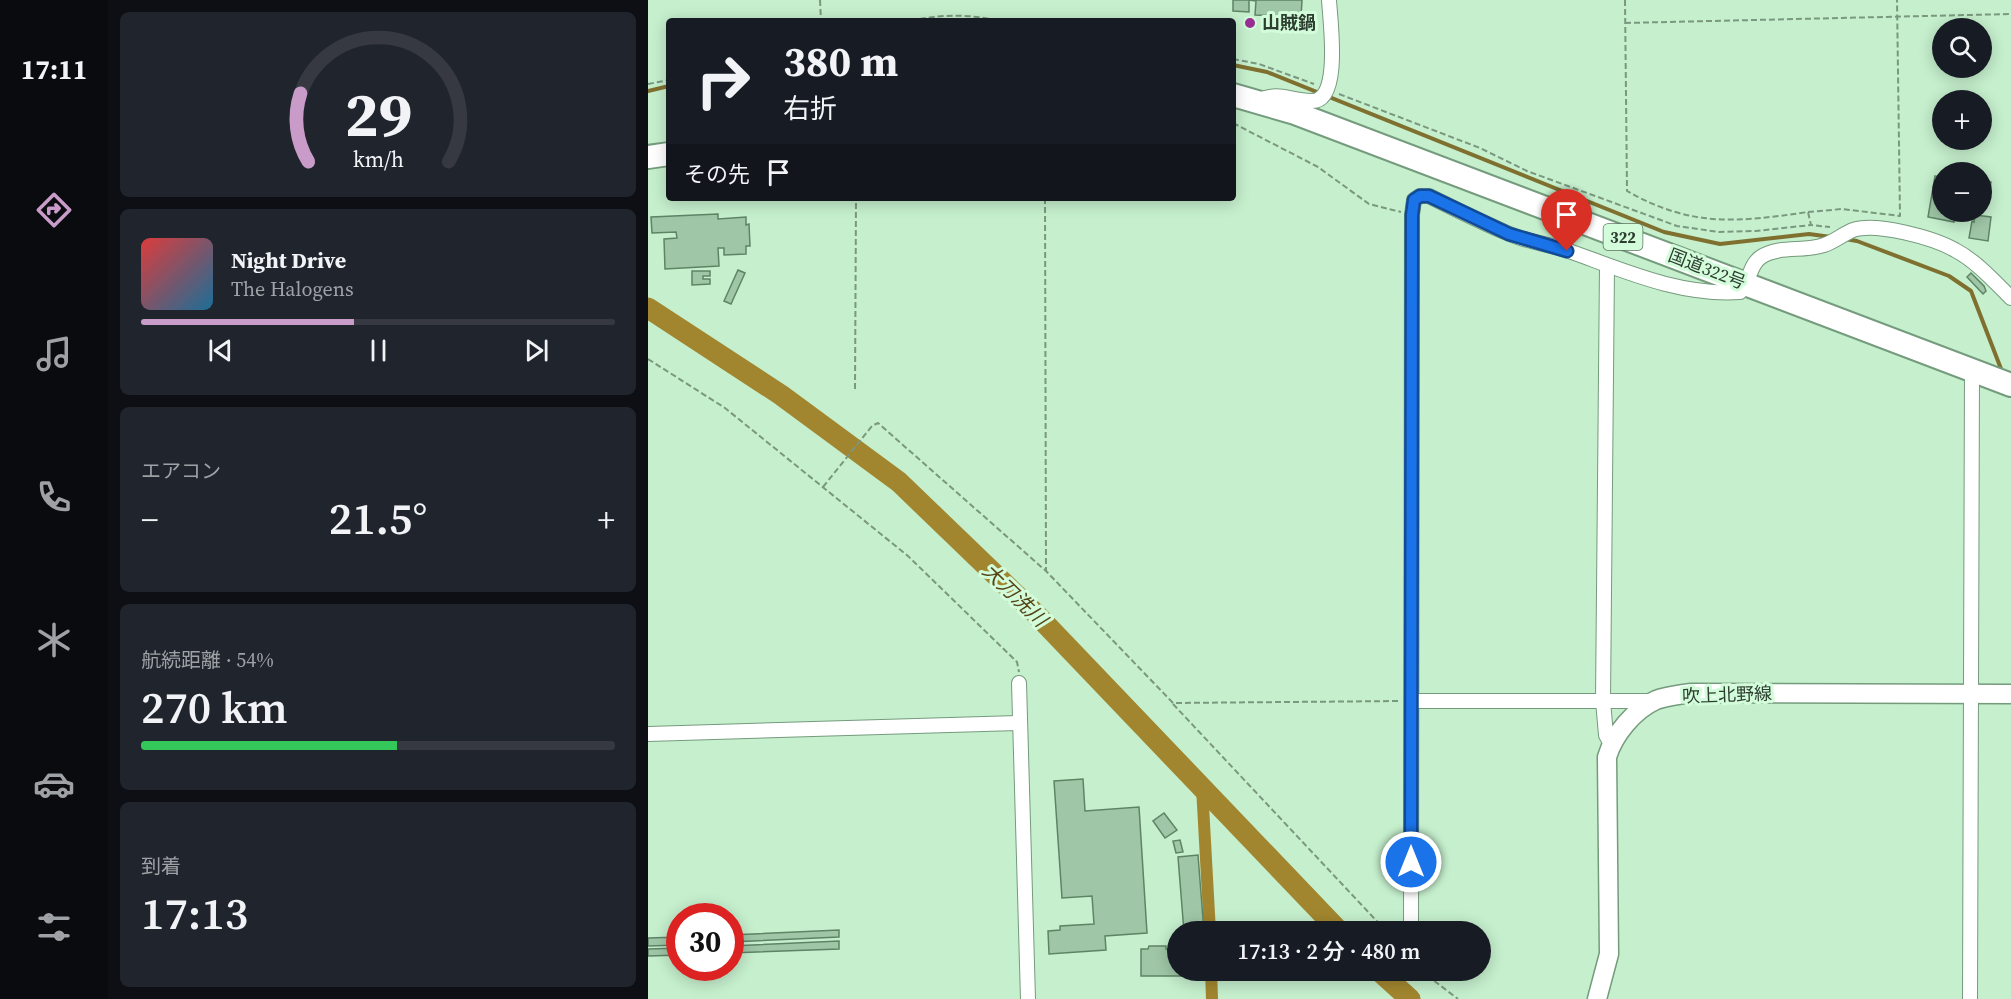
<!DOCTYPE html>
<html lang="ja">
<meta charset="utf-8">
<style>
:root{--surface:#171b24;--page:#20242c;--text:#f1f3f6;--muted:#9ea1a6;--line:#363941;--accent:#c99bc9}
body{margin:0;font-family:"Source Serif 4","Noto Sans JP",serif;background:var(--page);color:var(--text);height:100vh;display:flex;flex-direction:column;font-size:22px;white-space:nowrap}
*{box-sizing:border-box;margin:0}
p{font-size:20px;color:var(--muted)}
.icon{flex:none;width:33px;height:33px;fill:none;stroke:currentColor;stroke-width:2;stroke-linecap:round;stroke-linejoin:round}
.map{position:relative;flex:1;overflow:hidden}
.sheet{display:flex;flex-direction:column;gap:12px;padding:12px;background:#0d0f14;width:540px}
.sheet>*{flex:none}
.guide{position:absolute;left:18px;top:18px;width:570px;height:183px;border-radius:6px;box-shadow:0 3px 15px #0003;background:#171b24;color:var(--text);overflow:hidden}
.controls{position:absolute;left:1284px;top:18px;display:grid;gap:12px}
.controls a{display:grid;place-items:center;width:60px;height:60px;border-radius:50%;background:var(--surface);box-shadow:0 3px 15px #0003;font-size:30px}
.speed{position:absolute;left:18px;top:903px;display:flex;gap:12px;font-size:30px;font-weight:700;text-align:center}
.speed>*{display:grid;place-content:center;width:78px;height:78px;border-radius:50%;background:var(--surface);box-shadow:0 3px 15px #0003;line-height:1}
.speed .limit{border:9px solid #d22;background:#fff;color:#111}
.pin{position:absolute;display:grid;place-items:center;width:51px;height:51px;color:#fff;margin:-62px -26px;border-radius:50% 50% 50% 0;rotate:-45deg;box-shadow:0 0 6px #0007}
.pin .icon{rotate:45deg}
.me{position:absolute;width:66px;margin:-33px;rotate:0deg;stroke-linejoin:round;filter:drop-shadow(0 0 4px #0008)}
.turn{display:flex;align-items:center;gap:21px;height:126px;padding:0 18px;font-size:27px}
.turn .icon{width:78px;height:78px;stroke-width:2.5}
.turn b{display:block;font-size:42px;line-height:51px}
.then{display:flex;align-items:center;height:57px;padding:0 18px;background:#0003;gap:12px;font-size:22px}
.big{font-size:45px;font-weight:600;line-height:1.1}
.sheet .card{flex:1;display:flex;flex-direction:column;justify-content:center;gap:9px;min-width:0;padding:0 21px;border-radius:9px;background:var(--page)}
.sheet .dial{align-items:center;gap:0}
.dial svg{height:156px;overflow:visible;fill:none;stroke:var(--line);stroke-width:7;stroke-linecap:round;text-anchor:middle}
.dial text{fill:var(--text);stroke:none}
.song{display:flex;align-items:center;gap:18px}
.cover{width:72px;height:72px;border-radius:9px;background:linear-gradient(135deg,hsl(0 70% 55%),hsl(200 70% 35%))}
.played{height:6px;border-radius:3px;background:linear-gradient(90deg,var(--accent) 45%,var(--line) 45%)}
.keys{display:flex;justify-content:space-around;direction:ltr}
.heat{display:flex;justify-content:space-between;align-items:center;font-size:33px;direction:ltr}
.charge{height:9px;border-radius:4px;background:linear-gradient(90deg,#34c759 54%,var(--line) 0)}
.trip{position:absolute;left:519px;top:921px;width:324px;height:60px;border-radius:30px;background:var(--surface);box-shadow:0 3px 15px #0003;font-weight:600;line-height:60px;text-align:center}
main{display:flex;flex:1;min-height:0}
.menu{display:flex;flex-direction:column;width:108px;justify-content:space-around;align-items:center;background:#090b0e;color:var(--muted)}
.menu .icon{width:42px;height:42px}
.menu .current{color:var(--accent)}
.menu b{font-size:27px;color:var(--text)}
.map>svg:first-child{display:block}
</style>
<main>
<nav class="menu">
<b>17:11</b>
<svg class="icon current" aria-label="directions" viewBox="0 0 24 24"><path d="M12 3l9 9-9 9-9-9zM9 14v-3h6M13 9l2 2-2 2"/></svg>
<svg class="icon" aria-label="music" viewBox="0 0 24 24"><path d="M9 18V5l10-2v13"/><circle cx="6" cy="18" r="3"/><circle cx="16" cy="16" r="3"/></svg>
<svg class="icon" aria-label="phone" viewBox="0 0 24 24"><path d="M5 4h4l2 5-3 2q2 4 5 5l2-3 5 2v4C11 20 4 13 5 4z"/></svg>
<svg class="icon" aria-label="climate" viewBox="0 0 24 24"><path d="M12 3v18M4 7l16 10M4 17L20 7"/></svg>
<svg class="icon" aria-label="car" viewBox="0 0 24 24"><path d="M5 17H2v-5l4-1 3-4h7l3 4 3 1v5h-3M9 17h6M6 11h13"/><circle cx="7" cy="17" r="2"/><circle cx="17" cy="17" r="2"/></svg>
<svg class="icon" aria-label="filters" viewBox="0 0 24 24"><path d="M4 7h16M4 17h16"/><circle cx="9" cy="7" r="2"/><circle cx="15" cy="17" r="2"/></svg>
</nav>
<section class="sheet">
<div class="card dial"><svg viewBox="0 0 100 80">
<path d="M14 69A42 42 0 1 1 86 69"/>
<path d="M14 69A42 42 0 0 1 10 34" stroke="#c99bc9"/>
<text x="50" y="56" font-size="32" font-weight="700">29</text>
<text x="50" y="72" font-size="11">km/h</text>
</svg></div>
<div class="card">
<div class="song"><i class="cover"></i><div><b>Night Drive</b><p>The Halogens</p></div></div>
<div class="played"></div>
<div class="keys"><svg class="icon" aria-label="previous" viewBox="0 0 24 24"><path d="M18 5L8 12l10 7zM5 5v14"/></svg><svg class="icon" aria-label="pause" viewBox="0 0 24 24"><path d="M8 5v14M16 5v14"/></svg><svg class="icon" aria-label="next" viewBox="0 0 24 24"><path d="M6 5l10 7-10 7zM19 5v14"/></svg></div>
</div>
<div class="card"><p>エアコン</p>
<div class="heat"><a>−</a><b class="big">21.5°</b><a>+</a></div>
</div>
<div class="card"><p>航続距離 · 54%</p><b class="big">270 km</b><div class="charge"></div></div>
<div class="card"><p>到着</p><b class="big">17:13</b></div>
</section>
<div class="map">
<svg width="1363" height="999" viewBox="0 0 1363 999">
<rect width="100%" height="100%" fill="#c5efcd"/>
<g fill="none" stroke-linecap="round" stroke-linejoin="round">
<g stroke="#7f702f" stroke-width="4">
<polyline points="585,65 619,72 1016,232 1072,244 1161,234 1183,237"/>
<polyline points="0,91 21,86"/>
<polyline points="1197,239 1209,241 1301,276 1323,291 1355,374"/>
</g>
<g stroke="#a2862f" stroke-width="12">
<polyline points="554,787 562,932"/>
<polyline points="563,970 564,999"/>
</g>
<g stroke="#a2862f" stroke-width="21">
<polyline points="0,308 133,395 251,482 388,614 692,932"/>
<polyline points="730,970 762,999"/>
</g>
</g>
<g fill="#9fc7a7" stroke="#5e8466" stroke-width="1.5">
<polygon points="585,0 654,0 653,17 607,15 608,1 601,0 601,12 585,11"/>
<polygon points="1287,176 1294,177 1294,212 1308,212 1306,222 1280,217"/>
<polygon points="1336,180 1343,182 1341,195 1334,193"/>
<polygon points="70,214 70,219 98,217 98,225 101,224 102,246 98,246 98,254 76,255 76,248 70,248 71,266 17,269 16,239 29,238 28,232 4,233 3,217"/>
<polygon points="1327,215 1343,217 1340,241 1321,238 1324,221 1326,222"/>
<polygon points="90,270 97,273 83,304 76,301"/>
<polygon points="44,271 62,271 62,276 55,276 55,279 62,279 62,284 44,285"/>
<polygon points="1323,273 1336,286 1338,291 1335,294 1319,277"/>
<polygon points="435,779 437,811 491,807 499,933 457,936 458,950 401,954 400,931 412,930 412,926 446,924 444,896 414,898 406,781"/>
<polygon points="516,813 529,830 517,838 505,821"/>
<polygon points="532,840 535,852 528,853 525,841"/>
<polygon points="550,855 556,932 536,932 530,857"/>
<polygon points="191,930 191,937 82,942 82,935"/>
<polygon points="32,937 32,945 0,946 0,938"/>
<polygon points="191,941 191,949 82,953 82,946"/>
<polygon points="527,945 530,945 530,970 549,970 549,976 493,976 493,949 500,949 501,946 518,946 518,949 527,949"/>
<polygon points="32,948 32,955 0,956 0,949"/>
</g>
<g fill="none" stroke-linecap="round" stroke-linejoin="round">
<defs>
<g id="minor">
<path d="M608,101C632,91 639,100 663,101C694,103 682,20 681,0"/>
<polyline points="959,266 955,701 958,735 963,744"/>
<polyline points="371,683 380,999"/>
<polyline points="764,701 1008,701"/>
<polyline points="0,734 371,723"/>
<path d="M763,932L764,215L766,200L772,196H781C807,209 833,222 859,233C879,242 901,244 921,251C977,271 1032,296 1092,292C1102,282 1101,265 1113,257C1131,245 1156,252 1176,245C1186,242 1195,234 1205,230C1228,222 1286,238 1307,250C1328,261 1346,281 1363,298"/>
<polyline points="1322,999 1324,370"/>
</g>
<path id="secondary" d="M949,999L961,954L959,757C966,734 986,710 1008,700C1018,696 1031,695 1042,693L1363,694"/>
<g id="trunk">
<polyline points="585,95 647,113 1363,385"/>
<polyline points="0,157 21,154"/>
</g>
</defs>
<use href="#minor" stroke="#759b7d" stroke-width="16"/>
<use href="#secondary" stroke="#759b7d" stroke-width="21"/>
<use href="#trunk" stroke="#759b7d" stroke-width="26"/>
<g stroke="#7a977f" stroke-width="2" stroke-dasharray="6 3" stroke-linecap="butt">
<polyline points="172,0 173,21"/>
<path d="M977,0L979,191C1044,228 1090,222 1160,212L1163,225L1182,227"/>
<path d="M263,21C292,14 323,14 351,21"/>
<polyline points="977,23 1363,14"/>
<polyline points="585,59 611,64 666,84"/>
<polyline points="0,84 21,80"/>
<polyline points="691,94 832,148 879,171 1029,226 1071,232 1108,231 1163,225"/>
<polyline points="585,123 670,167 721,204 753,212"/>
<polyline points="397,198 398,571"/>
<polyline points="1160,212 1194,209 1252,216 1249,0"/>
<polyline points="0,359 77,408 260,556 369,662 371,672"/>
<polyline points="207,389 208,198"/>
<polyline points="175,487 224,426 230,423 398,571 525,703 752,701"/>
<polyline points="525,704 739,932"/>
<polyline points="772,970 810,999"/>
</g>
<use href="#minor" stroke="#fff" stroke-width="14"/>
<use href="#secondary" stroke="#fff" stroke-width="18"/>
<use href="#trunk" stroke="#fff" stroke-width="22"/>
</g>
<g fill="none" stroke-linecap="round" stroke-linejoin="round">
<defs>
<polyline id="route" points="763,862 764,215 766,200 772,196 781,196 861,234 919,251"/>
</defs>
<use href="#route" stroke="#114b97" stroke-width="15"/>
<use href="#route" stroke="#1a73e8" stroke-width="10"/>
</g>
<circle fill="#992f92" stroke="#d2fcda" stroke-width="2" cx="602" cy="23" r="6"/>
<g text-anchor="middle" stroke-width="6" stroke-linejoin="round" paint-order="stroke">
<rect fill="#d2fcda" stroke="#5e7663" stroke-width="1.5" x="955.5" y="224" width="39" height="26" rx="4.5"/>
<g font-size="16" font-weight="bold" fill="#2d3d30">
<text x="975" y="243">322</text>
</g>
<g font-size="18" font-weight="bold" fill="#2d3d30" stroke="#d2fcda" text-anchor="start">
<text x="614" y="29">山賊鍋</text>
</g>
<g font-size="18" fill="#2d3d30" stroke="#d2fcda">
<text transform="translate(1059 269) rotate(21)" y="6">国道322号</text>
<text transform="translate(1079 695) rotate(-2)" y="6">吹上北野線</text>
</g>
<g font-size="20" font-style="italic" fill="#554517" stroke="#d2fcda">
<text transform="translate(367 595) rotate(44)" y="7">大刀洗川</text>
</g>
</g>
</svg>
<div class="controls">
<a><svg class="icon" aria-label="search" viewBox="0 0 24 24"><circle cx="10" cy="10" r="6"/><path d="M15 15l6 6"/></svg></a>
<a>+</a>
<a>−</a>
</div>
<div class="speed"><div class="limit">30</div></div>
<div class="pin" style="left:919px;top:251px;background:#d93025"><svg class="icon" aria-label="arrive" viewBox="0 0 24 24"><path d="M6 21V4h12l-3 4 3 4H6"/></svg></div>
<svg class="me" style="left:763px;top:862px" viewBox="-20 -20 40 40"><circle r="17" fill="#1a73e8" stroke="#fff" stroke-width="3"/><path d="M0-11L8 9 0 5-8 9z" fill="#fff"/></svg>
<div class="trip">17:13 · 2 分 · 480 m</div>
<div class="guide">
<div class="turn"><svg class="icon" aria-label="right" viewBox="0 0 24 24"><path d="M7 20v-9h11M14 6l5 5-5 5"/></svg><div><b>380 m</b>右折</div></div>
<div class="then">その先<svg class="icon" aria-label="arrive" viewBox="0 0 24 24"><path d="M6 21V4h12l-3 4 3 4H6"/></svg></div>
</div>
</div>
</main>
